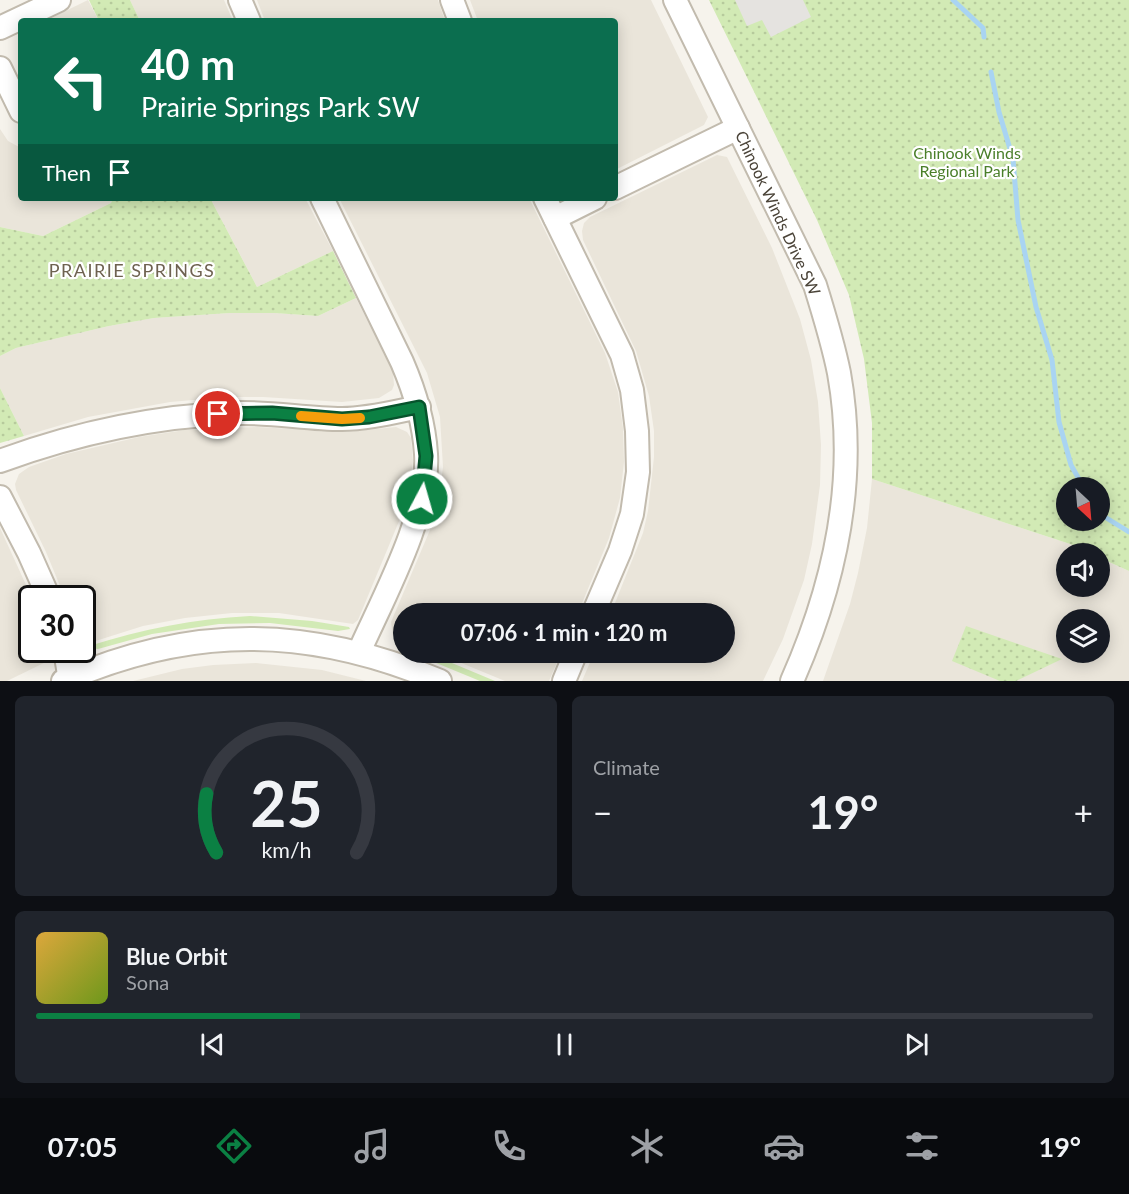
<!DOCTYPE html>
<meta charset="utf-8">
<style>
:root{--surface:#171b24;--page:#20242c;--text:#f1f3f6;--muted:#9ea1a6;--line:#363941;--accent:#0b8043}
body{margin:0;font-family:Lato,sans-serif;background:var(--page);color:var(--text);height:100vh;display:flex;flex-direction:column;font-size:22px;white-space:nowrap}
*{box-sizing:border-box;margin:0}
p{font-size:20px;color:var(--muted)}
.icon{flex:none;width:33px;height:33px;fill:none;stroke:currentColor;stroke-width:2;stroke-linecap:round;stroke-linejoin:round}
.map{position:relative;height:681px;overflow:hidden}
.drawer{display:flex;flex-direction:column;gap:15px;padding:15px;background:#0d0f14;flex:1}
.drawer>*{flex:none}
.guide{position:absolute;left:18px;top:18px;width:600px;height:183px;border-radius:6px;box-shadow:0 3px 15px #0003;background:#0b6e4f;color:#fff;overflow:hidden}
.needle{width:39px;rotate:154deg}
.buttons{position:absolute;left:1056px;top:477px;display:grid;gap:12px}
.buttons a{display:grid;place-items:center;width:54px;height:54px;border-radius:50%;background:var(--surface);box-shadow:0 3px 15px #0003;font-size:30px}
.speed{position:absolute;left:18px;top:585px;display:flex;gap:12px;font-size:30px;font-weight:700;text-align:center}
.speed>*{display:grid;place-content:center;width:78px;height:78px;border-radius:50%;background:var(--surface);box-shadow:0 3px 15px #0003;line-height:1}
.speed .limit{border:3px solid #111;border-radius:9px;background:#fff;color:#111}
.pin{position:absolute;display:grid;place-items:center;width:51px;height:51px;color:#fff;margin:-26px;border:3px solid #fff;border-radius:50%;box-shadow:0 2px 6px #0007}
.me{position:absolute;width:66px;margin:-33px;rotate:6deg;stroke-linejoin:round;filter:drop-shadow(0 0 4px #0008)}
.turn{display:flex;align-items:center;gap:21px;height:126px;padding:0 24px;font-size:27px}
.turn .icon{width:78px;height:78px;stroke-width:2.5}
.turn b{display:block;font-size:42px;line-height:51px}
.then{display:flex;align-items:center;height:57px;padding:0 24px;background:#0003;gap:12px;font-size:22px}
.big{font-size:45px;font-weight:700;line-height:1.1}
.drawer .card{flex:1;display:flex;flex-direction:column;justify-content:center;gap:9px;min-width:0;padding:0 21px;border-radius:9px;background:var(--page)}
.drawer .dial{align-items:center;gap:0}
.dial svg{height:156px;overflow:visible;fill:none;stroke:var(--line);stroke-width:7;stroke-linecap:round;text-anchor:middle}
.dial text{fill:var(--text);stroke:none}
.song{display:flex;align-items:center;gap:18px}
.cover{width:72px;height:72px;border-radius:9px;background:linear-gradient(135deg,hsl(40 70% 55%),hsl(80 70% 35%))}
.played{height:6px;border-radius:3px;background:linear-gradient(90deg,var(--accent) 25%,var(--line) 25%)}
.keys{display:flex;justify-content:space-around;direction:ltr}
.heat{display:flex;justify-content:space-between;align-items:center;font-size:33px;direction:ltr}
.drawer .tiles{flex:1;display:grid;gap:15px;grid-template-columns:1fr 1fr}
.card:last-child{grid-column:span 2}
.trip{position:absolute;left:393px;top:603px;width:342px;height:60px;border-radius:30px;background:var(--surface);box-shadow:0 3px 15px #0003;font-weight:700;line-height:60px;text-align:center}
.tabs{display:flex;height:96px;justify-content:space-around;align-items:center;background:#090b0e;color:var(--muted)}
.tabs .icon{width:42px;height:42px}
.tabs .selected{color:var(--accent)}
.tabs b{font-size:27px;color:var(--text)}
.map>svg:first-child{display:block}
</style>
<div class="map">
<svg width="1129" height="681" viewBox="0 0 1129 681">
<defs>
<pattern id="park-dots" width="8" height="8" patternUnits="userSpaceOnUse" patternTransform="scale(1.5)"><rect width="8" height="8" fill="#d2eab5"/><path d="M2 2h.1M6 6h.1" fill="none" stroke="#b6ca9c" stroke-width="1.8" stroke-linecap="round"/></pattern>
</defs>
<rect width="100%" height="100%" fill="#f6f3ec"/>
<g fill="#eae5da" fill-rule="evenodd">
<polygon points="88,0 99,21 45,21"/>
<polygon points="130,0 224,0 233,21 140,21"/>
<polygon points="257,0 438,0 445,21 265,21"/>
<polygon points="470,0 651,0 708,117 704,125 615,170 615,21 478,21"/>
<polygon points="0,129 8,141 21,148 21,198 113,198 111,203 43,236 0,227"/>
<polygon points="717,155 727,157 772,248 800,319 811,360 818,402 821,445 820,485 812,544 804,580 783,639 763,681 582,681 594,653 724,652 724,614 611,613 643,533 648,511 654,457 654,431 649,396 636,351 583,240 582,231 584,223 590,217"/>
<polygon points="210,198 305,198 333,251 257,287"/>
<polygon points="339,198 529,198 605,353 618,392 623,428 624,462 620,498 609,538 578,613 404,614 403,639 393,636 391,622 430,530 439,497 443,467 440,417 427,373"/>
<polygon points="356,298 393,372 394,385 392,390 379,398 342,402 263,397 228,397 170,402 88,417 24,436 0,388 0,356 16,348 109,326 154,318 230,313 274,313 318,316"/>
<polygon points="257,427 347,432 396,427 407,432 411,438 413,461 407,502 358,620 353,624 279,613 232,613 185,618 143,626 86,644 83,641 82,598 65,598 46,552 16,490 15,484 19,474 29,467 66,454 139,437 185,430"/>
<path d="M872,479L1070,544L1091,553L1066,554V586H1100V558L1129,571V681H823L850,604L858,573L867,528ZM1066,620H1100V652H1066Z"/>
<polygon points="0,528 32,598 32,650 48,650 49,653 48,661 7,681 0,681"/>
<polygon points="437,653 561,653 549,681 505,681"/>
<polygon points="256,663 322,670 366,681 133,681 182,669 213,665"/>
</g>
<g fill="#d2eab5">
<path d="M250,616L312,621L349,627L350,629L338,631L270,623L219,624L152,634L98,649L90,648L89,646C143,629 194,619 250,616Z"/>
<polygon points="412,653 428,653 495,681 480,681"/>
</g>
<g fill="url(#park-dots)" fill-rule="evenodd">
<polygon points="89,0 130,0 140,21 99,21"/>
<path d="M709,0H1129V571L1100,558V554L1091,553L1070,544L872,479V423L864,359L849,295L817,220ZM1066,488H1100V520H1066Z"/>
<polygon points="113,198 210,198 257,287 333,251 356,298 318,316 274,313 230,313 154,318 109,326 16,348 0,356 0,227 43,236 111,203"/>
<polygon points="0,388 24,436 0,443"/>
<polygon points="966,626 1062,659 1016,681 1000,681 952,661"/>
</g>
<polygon fill="#e5e3e0" points="735,0 803,0 811,17 771,37 762,20 747,26"/>
<g fill="none" stroke-linecap="round" stroke-linejoin="round">
<g stroke="#a9d4f2" stroke-width="5">
<polyline points="953,0 983,28 984,37"/>
<polyline points="991,72 999,112 1013,159 1018,220 1036,307 1052,360 1059,422 1071,465 1084,488"/>
<polyline points="1100,514 1129,532"/>
</g>
<defs>
<g id="minor">
<polyline points="240,0 249,21"/>
<polyline points="452,0 460,21"/>
<path d="M675,0L815,285C824,314 833,343 839,373C858,479 835,584 792,681"/>
<polyline points="0,28 59,0"/>
<polyline points="0,68 21,111"/>
<polyline points="615,188 738,128"/>
<path d="M322,198L402,362C415,392 424,422 426,454C430,513 383,598 359,652"/>
<polyline points="545,198 622,355 632,390 637,431 638,472 632,514 620,551 593,614"/>
<polyline points="555,218 595,198"/>
<path d="M0,461C76,433 156,416 237,413C273,412 307,419 342,419C368,419 394,412 419,407"/>
<polyline points="0,497 29,553 49,598"/>
<polyline points="65,650 70,681"/>
<path d="M63,681C193,624 310,626 440,681"/>
<polyline points="564,681 576,652"/>
</g>
</defs>
<use href="#minor" stroke="#c2bbae" stroke-width="26"/>
<use href="#minor" stroke="#fff" stroke-width="22"/>
</g>
<g fill="none" stroke-linecap="round" stroke-linejoin="round">
<defs>
<polyline id="route" points="218,414 272,413 342,419 369,417 419,407 426,456 422,499"/>
</defs>
<use href="#route" stroke="#07532c" stroke-width="15"/>
<use href="#route" stroke="#0b8043" stroke-width="10"/>
<polyline stroke="#f59e0b" stroke-width="10" points="301,416 342,419 360,418"/>
</g>
<g text-anchor="middle" stroke-width="4.5" stroke-linejoin="round" paint-order="stroke">
<g font-size="16" fill="#4a7f2a" stroke="#fff">
<text x="967" y="159">Chinook Winds<tspan x="967" dy="18">Regional Park</tspan></text>
</g>
<g font-size="16" fill="#4b4439" stroke="#fff">
<text transform="translate(778 213) rotate(65)" y="6">Chinook Winds Drive SW</text>
</g>
<g font-size="18" letter-spacing="1.5" fill="#6e6250" stroke="#fff">
<text x="132" y="277">PRAIRIE SPRINGS</text>
</g>
</g>
</svg>
<div class="buttons">
<a><svg class="needle" viewBox="-14 -14 28 28"><path d="M0-13l5 13h-10z" fill="#e53935"/><path d="M0 13l5-13h-10z" fill="#9ea1a6"/></svg></a>
<a><svg class="icon" aria-label="sound" viewBox="0 0 24 24"><path d="M4 9h4l5-4v14l-5-4H4zM17 9q2 3 0 6"/></svg></a>
<a><svg class="icon" aria-label="layers" viewBox="0 0 24 24"><path d="M12 4l9 5-9 5-9-5zM3 14l9 5 9-5"/></svg></a>
</div>
<div class="speed"><div class="limit">30</div></div>
<div class="pin" style="left:218px;top:414px;background:#d93025"><svg class="icon" aria-label="arrive" viewBox="0 0 24 24"><path d="M6 21V4h12l-3 4 3 4H6"/></svg></div>
<svg class="me" style="left:422px;top:499px" viewBox="-20 -20 40 40"><circle r="17" fill="#0b8043" stroke="#fff" stroke-width="3"/><path d="M0-11L8 9 0 5-8 9z" fill="#fff"/></svg>
<div class="trip">07:06 · 1 min · 120 m</div>
<div class="guide">
<div class="turn"><svg class="icon" aria-label="left" viewBox="0 0 24 24"><path d="M17 20v-9H6M10 6l-5 5 5 5"/></svg><div><b>40 m</b>Prairie Springs Park SW</div></div>
<div class="then">Then<svg class="icon" aria-label="arrive" viewBox="0 0 24 24"><path d="M6 21V4h12l-3 4 3 4H6"/></svg></div>
</div>
</div>
<section class="drawer">
<div class="tiles">
<div class="card dial"><svg viewBox="0 0 100 80">
<path d="M14 69A42 42 0 1 1 86 69"/>
<path d="M14 69A42 42 0 0 1 9 39" stroke="#0b8043"/>
<text x="50" y="56" font-size="32" font-weight="700">25</text>
<text x="50" y="72" font-size="11">km/h</text>
</svg></div>
<div class="card"><p>Climate</p>
<div class="heat"><a>−</a><b class="big">19°</b><a>+</a></div>
</div>
<div class="card">
<div class="song"><i class="cover"></i><div><b>Blue Orbit</b><p>Sona</p></div></div>
<div class="played"></div>
<div class="keys"><svg class="icon" aria-label="previous" viewBox="0 0 24 24"><path d="M18 5L8 12l10 7zM5 5v14"/></svg><svg class="icon" aria-label="pause" viewBox="0 0 24 24"><path d="M8 5v14M16 5v14"/></svg><svg class="icon" aria-label="next" viewBox="0 0 24 24"><path d="M6 5l10 7-10 7zM19 5v14"/></svg></div>
</div>
</div>
</section>
<nav class="tabs">
<b>07:05</b>
<svg class="icon selected" aria-label="directions" viewBox="0 0 24 24"><path d="M12 3l9 9-9 9-9-9zM9 14v-3h6M13 9l2 2-2 2"/></svg>
<svg class="icon" aria-label="music" viewBox="0 0 24 24"><path d="M9 18V5l10-2v13"/><circle cx="6" cy="18" r="3"/><circle cx="16" cy="16" r="3"/></svg>
<svg class="icon" aria-label="phone" viewBox="0 0 24 24"><path d="M5 4h4l2 5-3 2q2 4 5 5l2-3 5 2v4C11 20 4 13 5 4z"/></svg>
<svg class="icon" aria-label="climate" viewBox="0 0 24 24"><path d="M12 3v18M4 7l16 10M4 17L20 7"/></svg>
<svg class="icon" aria-label="car" viewBox="0 0 24 24"><path d="M5 17H2v-5l4-1 3-4h7l3 4 3 1v5h-3M9 17h6M6 11h13"/><circle cx="7" cy="17" r="2"/><circle cx="17" cy="17" r="2"/></svg>
<svg class="icon" aria-label="filters" viewBox="0 0 24 24"><path d="M4 7h16M4 17h16"/><circle cx="9" cy="7" r="2"/><circle cx="15" cy="17" r="2"/></svg>
<b>19°</b>
</nav>
